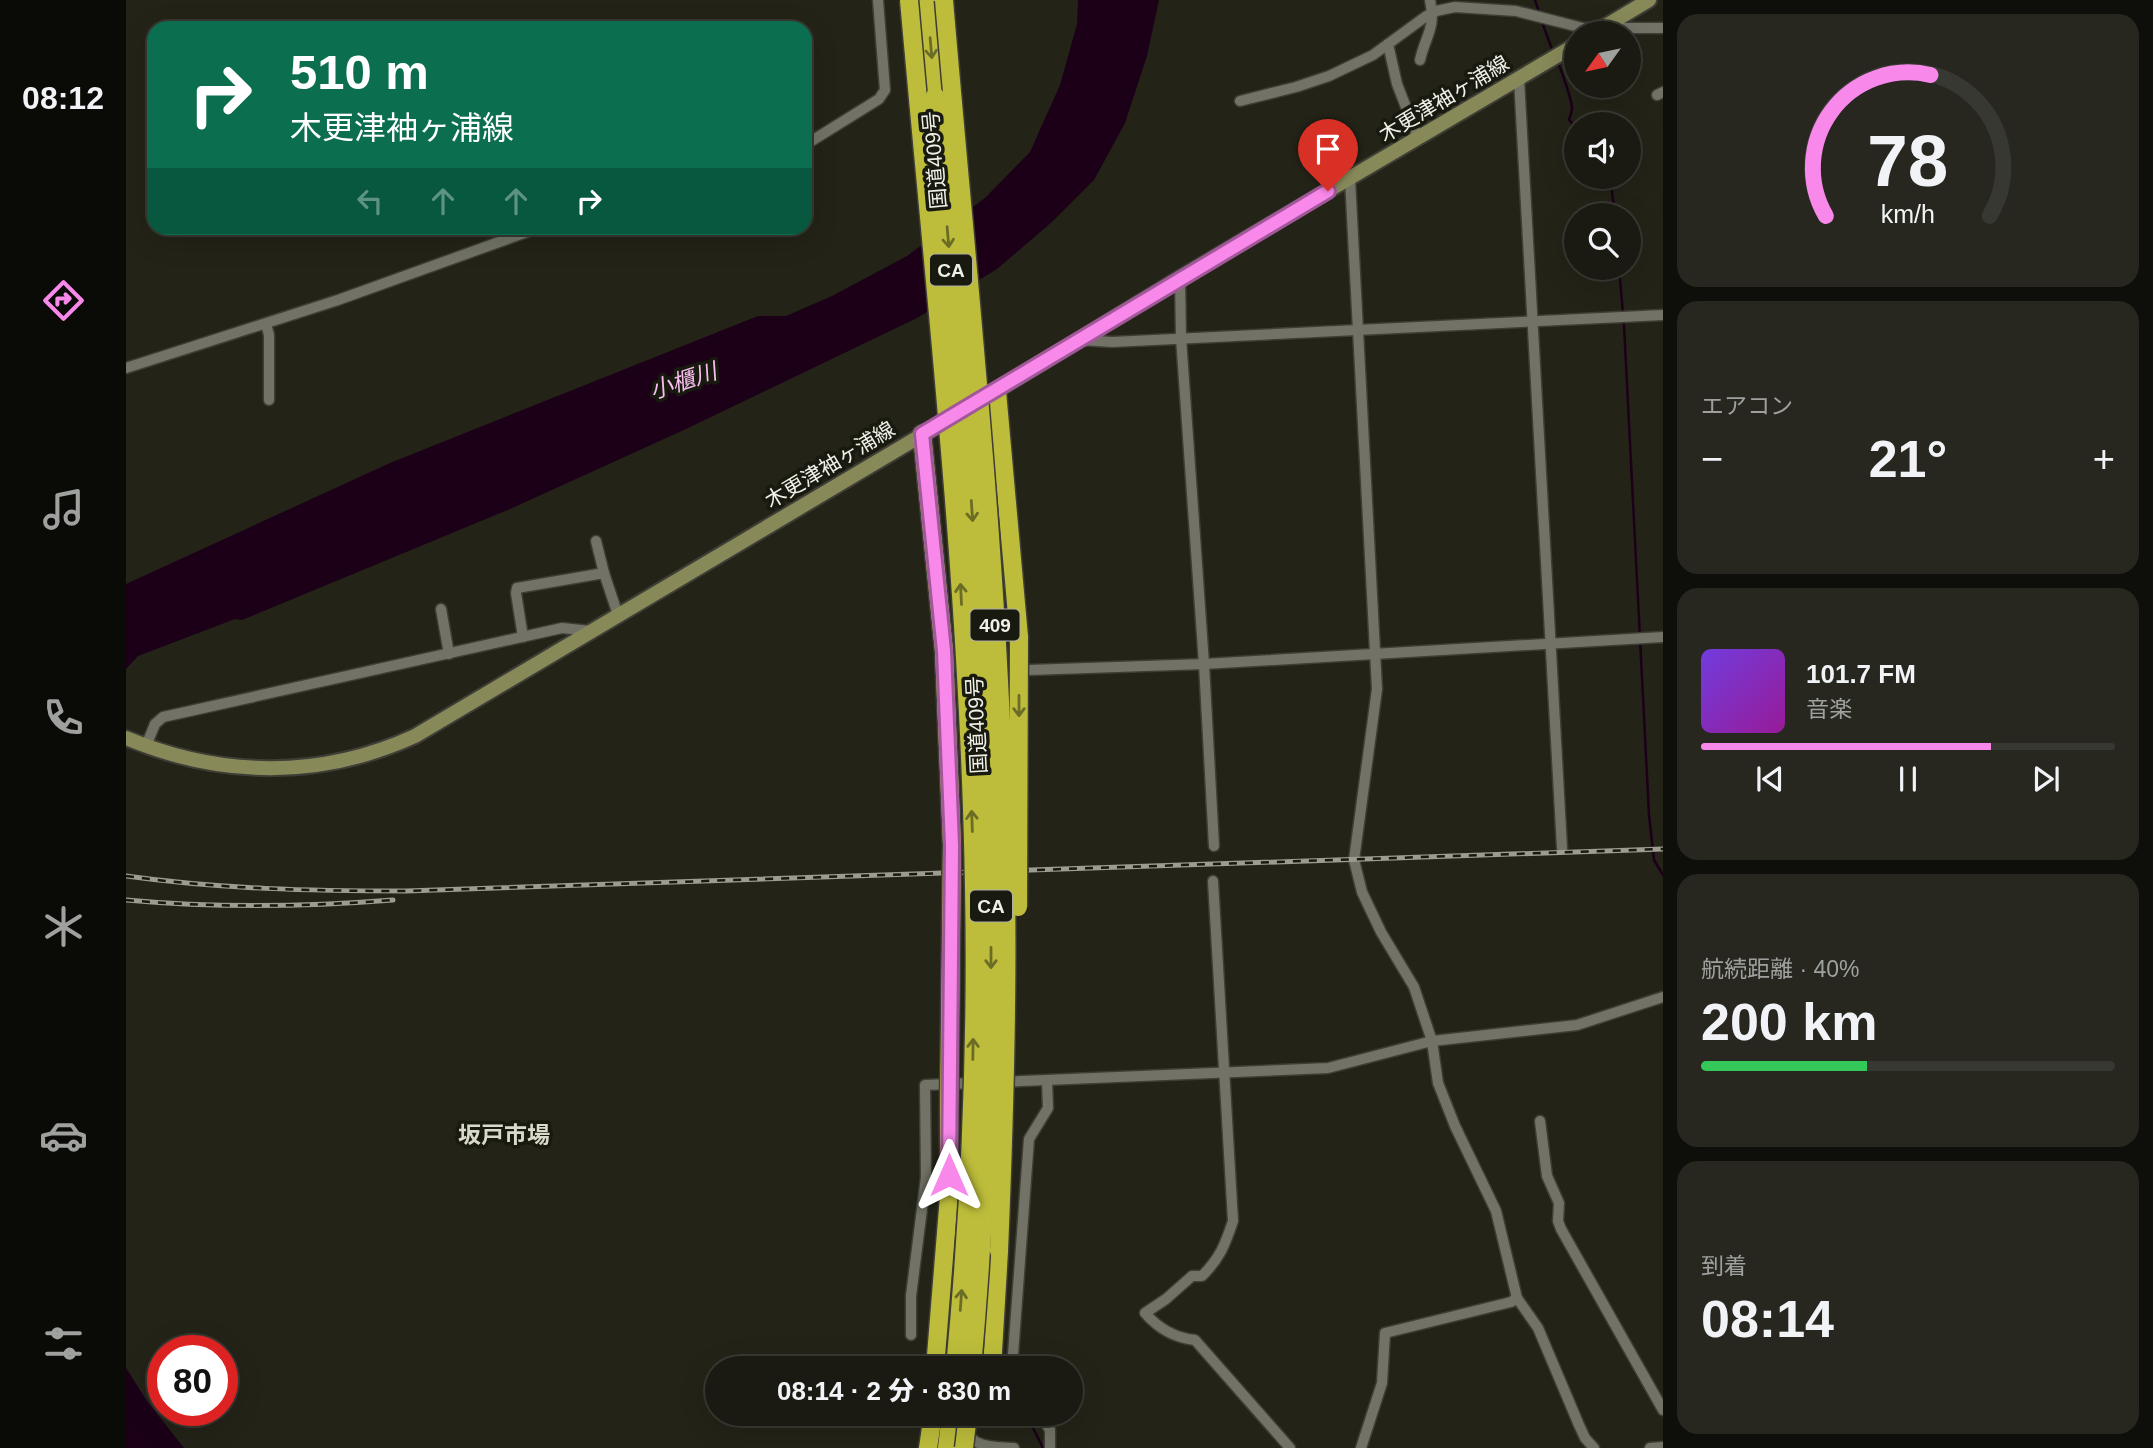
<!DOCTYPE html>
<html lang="ja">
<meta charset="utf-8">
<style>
:root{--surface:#1a1a12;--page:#272720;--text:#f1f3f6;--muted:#9fa19f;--line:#383832;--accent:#f888ea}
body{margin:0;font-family:Helvetica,"Noto Sans JP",sans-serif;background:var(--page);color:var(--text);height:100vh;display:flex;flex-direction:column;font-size:26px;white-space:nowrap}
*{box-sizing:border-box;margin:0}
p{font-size:23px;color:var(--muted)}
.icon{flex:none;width:38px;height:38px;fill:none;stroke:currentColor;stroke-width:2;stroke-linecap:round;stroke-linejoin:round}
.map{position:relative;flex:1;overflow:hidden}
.side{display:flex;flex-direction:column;gap:14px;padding:14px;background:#0e0e0a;width:490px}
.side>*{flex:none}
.hud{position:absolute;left:21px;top:21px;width:665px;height:214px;border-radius:21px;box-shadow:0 7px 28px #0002,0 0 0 2px var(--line);background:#0b6e4f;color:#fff;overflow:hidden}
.needle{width:46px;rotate:237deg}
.fabs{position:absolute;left:1438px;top:21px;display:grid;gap:14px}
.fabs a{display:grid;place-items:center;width:77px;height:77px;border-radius:50%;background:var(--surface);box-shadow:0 7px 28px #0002,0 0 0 2px var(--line);font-size:35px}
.speed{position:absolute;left:21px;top:1335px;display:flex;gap:14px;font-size:35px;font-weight:700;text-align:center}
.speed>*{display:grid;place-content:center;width:91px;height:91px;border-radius:50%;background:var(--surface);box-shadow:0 7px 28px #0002,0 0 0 2px var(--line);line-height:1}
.speed .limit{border:10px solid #d22;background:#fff;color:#111}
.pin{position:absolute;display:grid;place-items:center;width:60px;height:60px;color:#fff;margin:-72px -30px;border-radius:50% 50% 50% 0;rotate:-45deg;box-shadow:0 0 7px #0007}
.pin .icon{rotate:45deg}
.me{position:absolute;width:77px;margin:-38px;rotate:0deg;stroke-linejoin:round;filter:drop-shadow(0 0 5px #0008)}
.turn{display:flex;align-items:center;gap:24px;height:147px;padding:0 28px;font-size:32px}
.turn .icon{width:91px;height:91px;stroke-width:2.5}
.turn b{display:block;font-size:49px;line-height:60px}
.lanes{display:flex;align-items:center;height:66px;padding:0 28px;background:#0003;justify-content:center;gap:35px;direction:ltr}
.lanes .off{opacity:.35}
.big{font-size:52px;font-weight:800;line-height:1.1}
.side .tile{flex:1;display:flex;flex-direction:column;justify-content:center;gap:10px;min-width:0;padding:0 24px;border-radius:21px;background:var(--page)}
.side .dial{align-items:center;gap:0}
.dial svg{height:182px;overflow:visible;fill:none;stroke:var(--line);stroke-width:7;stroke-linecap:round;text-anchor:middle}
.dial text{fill:var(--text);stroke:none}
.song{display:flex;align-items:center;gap:21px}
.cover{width:84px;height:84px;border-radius:10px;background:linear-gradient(135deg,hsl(260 70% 55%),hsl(300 70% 35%))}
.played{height:7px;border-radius:4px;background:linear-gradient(90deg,var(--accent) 70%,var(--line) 70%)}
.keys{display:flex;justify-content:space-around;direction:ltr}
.heat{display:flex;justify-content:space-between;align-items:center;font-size:38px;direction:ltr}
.charge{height:10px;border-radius:5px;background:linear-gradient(90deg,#34c759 40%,var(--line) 0)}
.trip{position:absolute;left:579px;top:1356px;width:378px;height:70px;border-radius:35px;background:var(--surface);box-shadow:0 7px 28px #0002,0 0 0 2px var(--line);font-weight:800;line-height:70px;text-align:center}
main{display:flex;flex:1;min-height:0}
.menu{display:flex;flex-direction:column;width:126px;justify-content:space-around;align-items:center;background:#0a0a07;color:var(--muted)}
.menu .icon{width:49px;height:49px}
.menu .selected{color:var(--accent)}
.menu b{font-size:32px;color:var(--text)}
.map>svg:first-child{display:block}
</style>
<main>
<nav class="menu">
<b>08:12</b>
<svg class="icon selected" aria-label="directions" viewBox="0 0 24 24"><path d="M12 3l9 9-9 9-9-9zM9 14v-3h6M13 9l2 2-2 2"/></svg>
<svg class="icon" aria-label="music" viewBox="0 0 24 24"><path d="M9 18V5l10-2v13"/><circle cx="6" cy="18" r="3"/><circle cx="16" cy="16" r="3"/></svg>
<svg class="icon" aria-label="phone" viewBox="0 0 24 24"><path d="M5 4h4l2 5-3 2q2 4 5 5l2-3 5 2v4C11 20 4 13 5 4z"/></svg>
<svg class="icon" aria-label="climate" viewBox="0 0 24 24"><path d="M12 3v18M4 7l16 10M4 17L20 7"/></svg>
<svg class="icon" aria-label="car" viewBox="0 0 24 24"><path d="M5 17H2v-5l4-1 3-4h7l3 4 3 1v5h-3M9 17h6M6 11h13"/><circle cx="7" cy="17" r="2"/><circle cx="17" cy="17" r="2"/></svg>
<svg class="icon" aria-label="filters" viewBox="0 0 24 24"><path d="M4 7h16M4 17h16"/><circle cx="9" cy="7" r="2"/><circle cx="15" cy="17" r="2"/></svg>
</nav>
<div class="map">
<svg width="1537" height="1448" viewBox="0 0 1537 1448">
<rect width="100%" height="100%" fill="#232318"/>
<g fill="#1b0018">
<polygon points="952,0 1033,0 1021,56 999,123 968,180 927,221 871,269 791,318 560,429 384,509 116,620 109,619 12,656 0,669 0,584 264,463 632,316 660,316 706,296 781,256 859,198 904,152 934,85 951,24"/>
<polygon points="0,1368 21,1401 58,1448 0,1448"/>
</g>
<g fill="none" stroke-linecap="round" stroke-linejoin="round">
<g stroke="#1b0018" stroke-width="2.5">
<polyline points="1409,0 1413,12"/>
<polyline points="1416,22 1427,52"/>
<path d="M1431,61C1435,68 1446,101 1446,108C1446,112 1444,116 1443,120L1451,128"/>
<polyline points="1484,177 1489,215"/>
<polyline points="1493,268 1498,325 1523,815 1528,860 1537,875"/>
<polyline points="900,1414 917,1448"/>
</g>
<defs>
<g id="street">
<polyline points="1262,44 1271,84 1292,138"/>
<path d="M1294,60C1300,34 1310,29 1304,0"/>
<polyline points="1393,79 1436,848"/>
<polyline points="1531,95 1537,92"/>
<polyline points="1114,101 1170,87 1203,76 1247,55 1299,17 1310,11 1329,7 1390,11 1457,28 1537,28"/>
<polyline points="679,145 753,99 759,90 752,0"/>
<polyline points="1224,179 1251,689 1228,860 1236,892 1255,932 1288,987 1306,1041 1312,1083 1329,1126 1370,1211 1391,1298 1412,1328 1453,1425 1459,1438 1468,1448"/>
<polyline points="1054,278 1055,338 1078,664 1088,846"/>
<polyline points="140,324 143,335 143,400"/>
<polyline points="954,340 986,342 1537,315"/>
<polyline points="0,368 212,300 412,228"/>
<polyline points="478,573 492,615"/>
<polyline points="315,609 323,654"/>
<polyline points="397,637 390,593 391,588 478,573 470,541"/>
<polyline points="903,670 1078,664 1537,637"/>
<polyline points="20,746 29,724 37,717 436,628 465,631"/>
<path d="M1087,881L1107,1221C1099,1245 1094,1258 1076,1276H1066L1040,1299L1019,1313C1032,1328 1049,1338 1069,1340L1164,1448"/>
<polyline points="875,1082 1202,1068 1306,1041 1451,1025 1537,997"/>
<polyline points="1414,1121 1421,1176 1433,1203 1432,1221 1435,1229 1537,1410"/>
<polyline points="785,1335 785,1296 800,1177 799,1085 849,1083"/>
<polyline points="886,1368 903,1139 922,1108 921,1081"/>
<polyline points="914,1414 924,1430 924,1448"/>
<path d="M842,1434C850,1448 872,1447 888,1448"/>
<polyline points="1235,1448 1256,1383 1259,1333 1385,1302 1391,1298"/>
<polyline points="1524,1448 1537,1447"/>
</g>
<g id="secondary">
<polyline points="1468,33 1523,0"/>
<polyline points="845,406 1054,278 1451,44"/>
<path d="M0,738C95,778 195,779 289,736L828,416"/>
</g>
<g id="highway">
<polyline points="800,0 809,96"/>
<polyline points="871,391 893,637"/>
<polyline points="796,434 818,651"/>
<polyline points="809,1368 823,1196 823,1109"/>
<polyline points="866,1368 873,1251"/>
<polyline points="802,1448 807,1414"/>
<polyline points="821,1448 825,1414"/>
</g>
</defs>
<use href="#street" stroke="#3e3e36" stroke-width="13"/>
<use href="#secondary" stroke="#3e3e36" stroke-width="18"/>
<use href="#highway" stroke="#3e3e36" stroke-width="21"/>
<use href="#street" stroke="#727366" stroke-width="10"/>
<use href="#secondary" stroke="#888959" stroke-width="14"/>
<use href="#highway" stroke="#bdbd3b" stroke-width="18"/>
<defs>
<g id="rail">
<path d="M0,876C93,889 186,891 280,891L1537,849"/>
<path d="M0,900C89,908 178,907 267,900"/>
</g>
</defs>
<use href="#rail" stroke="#9c9c92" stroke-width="5"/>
<use href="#rail" stroke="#191a0f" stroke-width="2.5" stroke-dasharray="8" stroke-linecap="butt"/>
<defs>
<g id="highway-bridge">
<path d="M783,0C809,295 843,590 848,887C851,1047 844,1209 829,1368"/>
<path d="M818,0C843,295 876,590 880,886C882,1008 878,1130 873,1251"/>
<path d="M809,96C833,360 861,624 865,889C867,1049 860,1209 846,1368"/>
<polyline points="818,651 826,845 823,1109"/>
<polyline points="892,907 893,637"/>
<polyline points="838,1448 842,1414"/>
</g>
</defs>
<use href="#highway-bridge" stroke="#3e3e36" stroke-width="21" stroke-linecap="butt"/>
<use href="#highway-bridge" stroke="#bdbd3b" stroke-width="18"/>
</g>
<defs><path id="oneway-shaft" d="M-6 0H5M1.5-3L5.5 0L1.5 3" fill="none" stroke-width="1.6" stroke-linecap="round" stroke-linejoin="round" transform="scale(1.75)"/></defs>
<g stroke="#6b6c25">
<use href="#oneway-shaft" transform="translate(805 48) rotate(85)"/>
<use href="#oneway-shaft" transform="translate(822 237) rotate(85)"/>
<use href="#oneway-shaft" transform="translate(846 511) rotate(86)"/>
<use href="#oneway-shaft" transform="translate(835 594) rotate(-93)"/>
<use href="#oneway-shaft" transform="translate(893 706) rotate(90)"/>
<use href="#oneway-shaft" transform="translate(846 821) rotate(-92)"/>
<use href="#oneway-shaft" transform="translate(865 958) rotate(90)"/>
<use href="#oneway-shaft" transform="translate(847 1049) rotate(-89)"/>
<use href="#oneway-shaft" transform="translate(835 1300) rotate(-86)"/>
</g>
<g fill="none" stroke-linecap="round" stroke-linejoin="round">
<defs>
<polyline id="route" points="823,1175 826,845 818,651 796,434 1202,191"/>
</defs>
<use href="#route" stroke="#a15898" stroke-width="18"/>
<use href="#route" stroke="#f888ea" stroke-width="12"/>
</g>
<g text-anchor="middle" stroke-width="7" stroke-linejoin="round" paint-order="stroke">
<g fill="#191a0f" stroke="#b0b0a7" stroke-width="2">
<rect x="804" y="254.5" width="42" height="31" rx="5"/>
<rect x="844.5" y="609.5" width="49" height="31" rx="5"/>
<rect x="844" y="890.5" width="42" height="31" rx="5"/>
</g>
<g font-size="19" font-weight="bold" fill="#f0f0e8">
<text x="825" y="277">CA</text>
<text x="869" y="632">409</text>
<text x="865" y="913">CA</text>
</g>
<g font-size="21" fill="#f0f0e8" stroke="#191a0f">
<text transform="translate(1318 99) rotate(-31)" y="7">木更津袖ヶ浦線</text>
<text transform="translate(809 160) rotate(-95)" y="7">国道409号</text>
<text transform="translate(704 465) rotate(-31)" y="7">木更津袖ヶ浦線</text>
<text transform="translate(851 725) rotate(-93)" y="7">国道409号</text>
</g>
<g font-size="23" font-style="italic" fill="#f8beef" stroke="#191a0f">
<text transform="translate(557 381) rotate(-18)" y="8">小櫃川</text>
</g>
<g font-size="23" font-weight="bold" fill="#d8d9ca" stroke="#191a0f">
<text x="378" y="1143">坂戸市場</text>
</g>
</g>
</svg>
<div class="fabs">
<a><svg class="needle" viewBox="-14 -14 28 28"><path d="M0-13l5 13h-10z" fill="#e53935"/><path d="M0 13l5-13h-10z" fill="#9fa19f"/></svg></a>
<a><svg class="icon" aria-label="sound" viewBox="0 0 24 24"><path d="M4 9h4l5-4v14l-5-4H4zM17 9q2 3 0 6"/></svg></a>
<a><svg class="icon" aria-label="search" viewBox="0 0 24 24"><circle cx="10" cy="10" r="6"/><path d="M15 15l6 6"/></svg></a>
</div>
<div class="speed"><div class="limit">80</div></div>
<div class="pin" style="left:1202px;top:191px;background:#d93025"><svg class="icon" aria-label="arrive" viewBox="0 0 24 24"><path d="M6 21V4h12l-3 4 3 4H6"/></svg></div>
<svg class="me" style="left:823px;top:1175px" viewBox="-20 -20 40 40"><path d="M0-17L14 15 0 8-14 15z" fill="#f888ea" stroke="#fff" stroke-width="4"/></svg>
<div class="trip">08:14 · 2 分 · 830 m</div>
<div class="hud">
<div class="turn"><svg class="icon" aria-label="right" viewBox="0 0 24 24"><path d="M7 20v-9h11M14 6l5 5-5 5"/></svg><div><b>510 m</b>木更津袖ヶ浦線</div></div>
<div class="lanes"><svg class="icon off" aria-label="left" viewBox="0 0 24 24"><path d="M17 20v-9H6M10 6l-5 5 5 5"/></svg><svg class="icon off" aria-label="ahead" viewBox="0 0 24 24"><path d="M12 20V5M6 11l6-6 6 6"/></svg><svg class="icon off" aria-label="ahead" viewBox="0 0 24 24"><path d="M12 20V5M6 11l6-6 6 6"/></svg><svg class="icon" aria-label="right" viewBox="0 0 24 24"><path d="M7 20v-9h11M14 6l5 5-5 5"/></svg></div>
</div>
</div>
<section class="side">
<div class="tile dial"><svg viewBox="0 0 100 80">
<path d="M14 69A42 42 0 1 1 86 69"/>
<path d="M14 69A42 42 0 0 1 60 7" stroke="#f888ea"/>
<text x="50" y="56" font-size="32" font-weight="700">78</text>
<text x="50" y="72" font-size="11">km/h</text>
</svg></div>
<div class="tile"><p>エアコン</p>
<div class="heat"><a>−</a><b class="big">21°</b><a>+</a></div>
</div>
<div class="tile">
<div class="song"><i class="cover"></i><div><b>101.7 FM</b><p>音楽</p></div></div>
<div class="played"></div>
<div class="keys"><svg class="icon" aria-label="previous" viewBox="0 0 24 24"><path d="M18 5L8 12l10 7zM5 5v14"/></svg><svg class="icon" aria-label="pause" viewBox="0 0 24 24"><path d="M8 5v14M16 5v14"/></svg><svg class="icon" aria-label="next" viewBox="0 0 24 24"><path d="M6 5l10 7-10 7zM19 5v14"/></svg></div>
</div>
<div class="tile"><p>航続距離 · 40%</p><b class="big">200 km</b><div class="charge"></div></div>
<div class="tile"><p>到着</p><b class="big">08:14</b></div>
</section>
</main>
